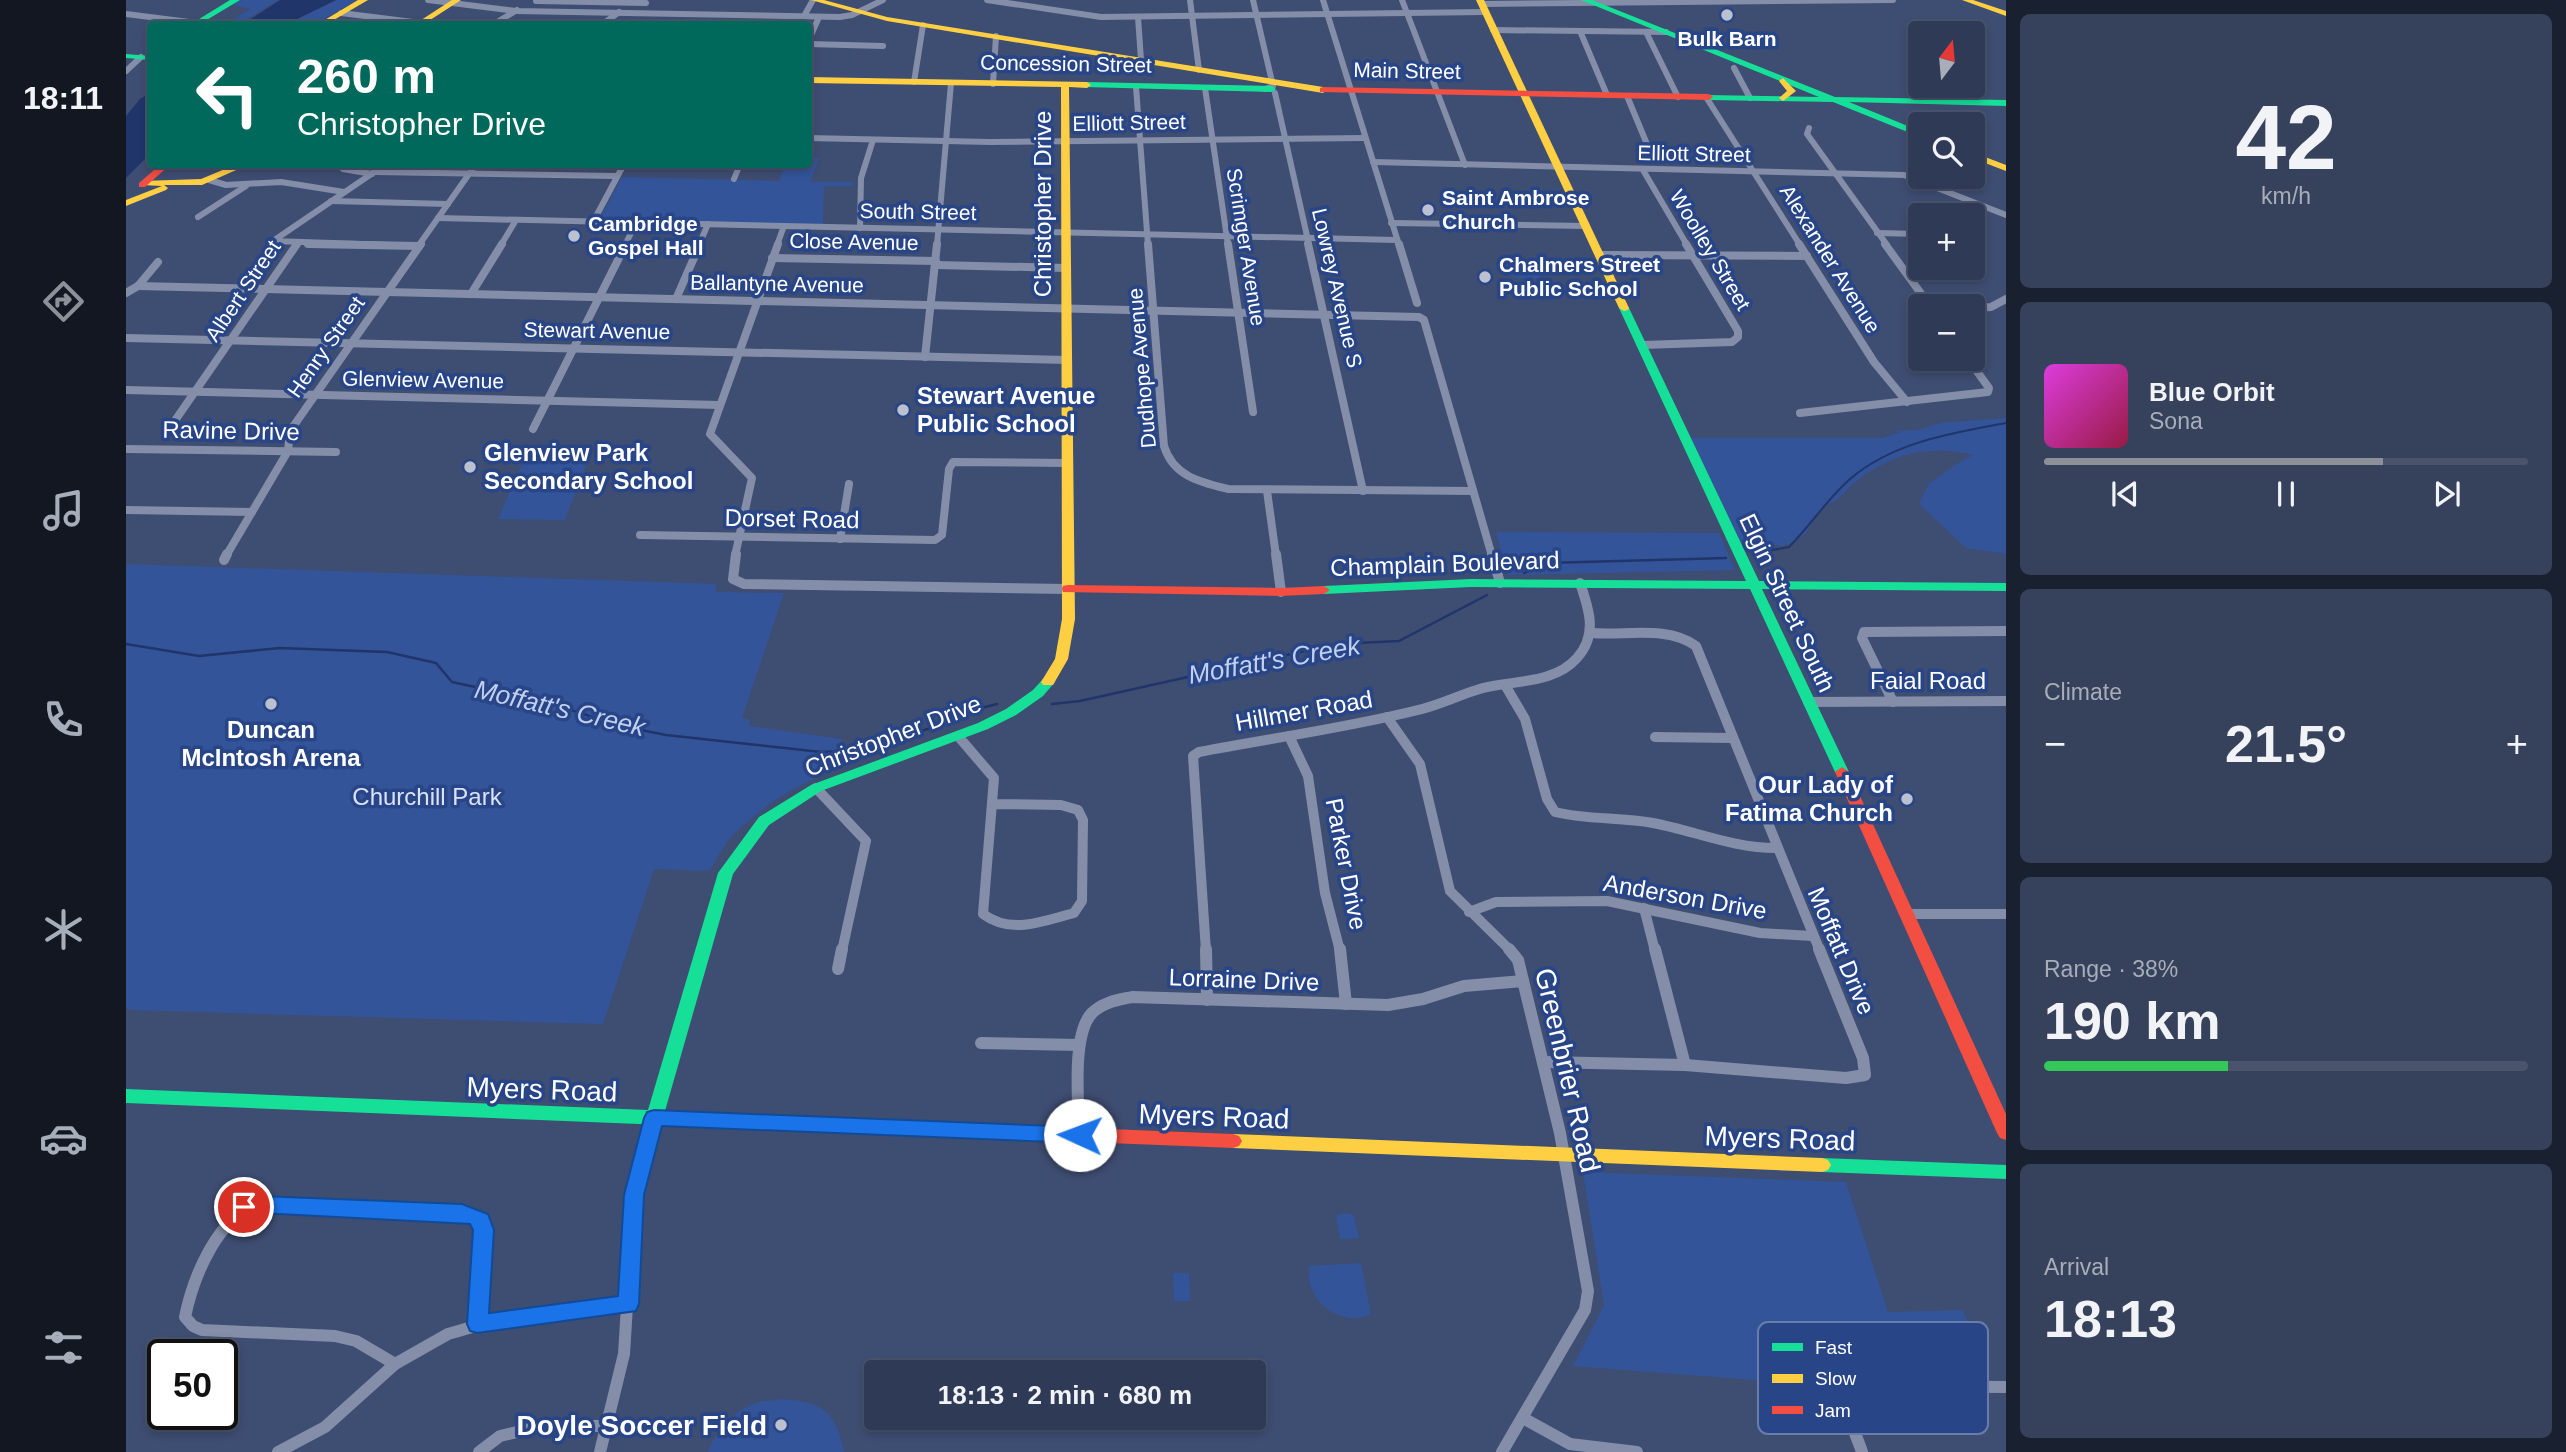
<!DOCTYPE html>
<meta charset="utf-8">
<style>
:root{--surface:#2e3a56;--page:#36415c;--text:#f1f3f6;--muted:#a7adb9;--line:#49546c;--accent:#8c9099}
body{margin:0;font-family:Arial,sans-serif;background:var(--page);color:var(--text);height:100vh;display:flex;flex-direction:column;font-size:26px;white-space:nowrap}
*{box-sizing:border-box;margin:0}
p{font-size:23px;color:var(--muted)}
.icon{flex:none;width:38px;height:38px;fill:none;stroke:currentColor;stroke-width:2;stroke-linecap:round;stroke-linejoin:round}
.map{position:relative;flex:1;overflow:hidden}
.details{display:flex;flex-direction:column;gap:14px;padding:14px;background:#19202f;width:560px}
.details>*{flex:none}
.guide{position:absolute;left:21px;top:21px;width:665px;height:147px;border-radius:7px;box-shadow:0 4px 10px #0003,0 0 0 2px var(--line);background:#00695c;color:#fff;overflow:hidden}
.needle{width:46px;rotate:16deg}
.tools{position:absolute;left:1782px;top:21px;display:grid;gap:14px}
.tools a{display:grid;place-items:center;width:77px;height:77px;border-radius:7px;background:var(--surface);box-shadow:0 4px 10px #0003,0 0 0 2px var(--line);font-size:35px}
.speed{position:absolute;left:21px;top:1339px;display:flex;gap:14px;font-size:35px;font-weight:700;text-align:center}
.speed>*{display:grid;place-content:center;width:91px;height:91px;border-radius:50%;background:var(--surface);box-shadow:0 4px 10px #0003,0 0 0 2px var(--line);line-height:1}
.speed .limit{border:4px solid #111;border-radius:10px;background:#fff;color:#111}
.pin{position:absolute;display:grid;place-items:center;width:60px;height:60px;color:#fff;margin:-30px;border:4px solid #fff;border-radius:50%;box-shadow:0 2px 7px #0007}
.me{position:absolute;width:77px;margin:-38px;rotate:272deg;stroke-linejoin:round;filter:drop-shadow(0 0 5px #0008)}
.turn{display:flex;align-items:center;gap:24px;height:147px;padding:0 35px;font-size:32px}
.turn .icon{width:91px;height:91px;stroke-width:2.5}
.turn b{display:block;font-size:49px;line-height:60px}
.big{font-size:52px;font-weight:700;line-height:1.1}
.details .tile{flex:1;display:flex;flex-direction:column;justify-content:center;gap:10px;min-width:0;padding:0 24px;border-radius:10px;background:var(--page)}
.details .dial{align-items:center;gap:0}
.dial b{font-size:91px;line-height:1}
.song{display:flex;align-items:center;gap:21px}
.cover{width:84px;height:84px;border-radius:10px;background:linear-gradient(135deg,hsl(300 70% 55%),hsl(340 70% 35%))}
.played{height:7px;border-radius:4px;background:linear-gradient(90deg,var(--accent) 70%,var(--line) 70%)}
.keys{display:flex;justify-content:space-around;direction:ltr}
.heat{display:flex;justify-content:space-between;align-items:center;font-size:38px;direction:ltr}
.charge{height:10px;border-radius:5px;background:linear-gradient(90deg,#34c759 38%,var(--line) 0)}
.trip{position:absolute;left:738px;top:1360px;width:402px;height:70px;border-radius:7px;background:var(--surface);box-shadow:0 4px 10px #0003,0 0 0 2px var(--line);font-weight:700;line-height:70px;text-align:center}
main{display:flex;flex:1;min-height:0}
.menu{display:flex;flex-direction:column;width:126px;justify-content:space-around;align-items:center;background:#121722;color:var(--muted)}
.menu .icon{width:49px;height:49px}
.menu .current{color:var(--accent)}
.menu b{font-size:32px;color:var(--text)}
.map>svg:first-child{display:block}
</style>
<main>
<nav class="menu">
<b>18:11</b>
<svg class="icon current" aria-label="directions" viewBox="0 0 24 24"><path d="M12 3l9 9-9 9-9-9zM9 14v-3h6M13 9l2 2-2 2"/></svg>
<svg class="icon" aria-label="music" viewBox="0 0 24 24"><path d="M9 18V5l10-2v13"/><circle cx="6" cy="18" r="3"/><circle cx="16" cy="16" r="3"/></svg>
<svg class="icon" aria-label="phone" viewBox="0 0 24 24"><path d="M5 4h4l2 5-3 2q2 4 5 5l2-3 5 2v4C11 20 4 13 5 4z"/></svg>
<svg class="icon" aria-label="climate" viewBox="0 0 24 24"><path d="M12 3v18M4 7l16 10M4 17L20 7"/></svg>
<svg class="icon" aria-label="car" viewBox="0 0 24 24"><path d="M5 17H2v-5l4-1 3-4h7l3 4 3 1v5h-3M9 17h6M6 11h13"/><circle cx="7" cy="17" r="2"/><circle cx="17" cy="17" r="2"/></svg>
<svg class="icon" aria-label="filters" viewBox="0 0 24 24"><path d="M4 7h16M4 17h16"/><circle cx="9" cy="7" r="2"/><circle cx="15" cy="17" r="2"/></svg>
</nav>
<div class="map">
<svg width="1880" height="1452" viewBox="0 0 1880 1452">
<rect width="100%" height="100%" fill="#3e4d72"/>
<g fill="#34549a">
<polygon points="115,0 152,0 113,24 98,24 125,9 106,5"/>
<polygon points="211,0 231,0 189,24 161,24"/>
<polygon points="683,158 693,158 684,182 727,182 727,186 698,186 697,225 482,220 474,218 496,177 653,181 659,165 682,164"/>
<path d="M1400,260L1408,263L1415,278C1395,280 1383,279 1367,266Z"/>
<path d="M1880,418V554L1840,548L1793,504L1803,483C1819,475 1831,461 1848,455C1800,444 1768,453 1728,483C1718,492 1711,503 1697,506L1679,534L1665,543L1655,546L1642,544L1613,550L1561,438H1757L1775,432L1766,431L1792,430L1814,423Z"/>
<polygon points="399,457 463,458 439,520 372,519"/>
<polygon points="1370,532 1593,533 1609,570 1382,575"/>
<path d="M0,564L590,584V592L658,593L616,718L624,720L623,726L715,739L734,760C687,777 643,798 607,835C598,845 591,859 583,871L528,869L477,1024L6,1010L0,1008Z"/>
<polygon points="1457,1172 1720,1182 1762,1312 1837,1310 1862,1371 1730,1371 1717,1376 1707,1386 1447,1366 1478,1305"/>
<polygon points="1219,1213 1228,1215 1233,1238 1214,1239 1210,1215"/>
<path d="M1235,1263L1245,1314C1222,1327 1189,1308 1184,1283C1183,1277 1183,1271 1183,1266Z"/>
<polygon points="1047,1273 1063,1273 1064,1301 1048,1301"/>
<path d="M655,1399C697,1402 710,1411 718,1452H582C591,1428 609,1410 633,1402C641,1400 648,1401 655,1399Z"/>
</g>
<g fill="#20356a">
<polygon points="154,0 210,0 161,24 117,24"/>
<polygon points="24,93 24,154 0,178 0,116 14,99"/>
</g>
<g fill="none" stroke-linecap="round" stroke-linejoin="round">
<path stroke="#20356a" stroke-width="2" d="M1630,553L1663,547C1685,525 1701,499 1724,479C1767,442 1826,433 1880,423"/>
<g stroke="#20356a" stroke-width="2.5">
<polyline points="1398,573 1421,563 1600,558"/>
<polyline points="0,644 73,656 154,648 261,652 310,663 326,682 423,703 495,726 540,735 695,752 722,751 802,729 839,712 871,704"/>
<polyline points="926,704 954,701 1210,644 1273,641 1361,595"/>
</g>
<g stroke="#858ea8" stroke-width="6">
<polyline points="302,0 390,11 714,17 726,15 757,0"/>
<polyline points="861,0 975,17 1359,12"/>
<polyline points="1064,0 1073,70"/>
<polyline points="1127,0 1147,86 1139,89"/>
<polyline points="1197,0 1273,245"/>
<polyline points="1276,0 1339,165"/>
<polyline points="410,1 520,3"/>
<polyline points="1356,4 1767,0"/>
<polyline points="215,13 303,24"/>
<polyline points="0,14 71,23"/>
<polyline points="678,16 687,0"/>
<polyline points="1012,17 1015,60"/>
<polyline points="368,24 391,10"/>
<polyline points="477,24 493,12"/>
<polyline points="1367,30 1540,32"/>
<polyline points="1454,31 1481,95"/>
<polyline points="1520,32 1552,97"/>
<polyline points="682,42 693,17"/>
<polyline points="682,44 757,46"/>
<polyline points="1608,68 1624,98"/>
<polyline points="0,71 15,57"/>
<polyline points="788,82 797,25"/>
<polyline points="867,84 870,36"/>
<polyline points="1010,87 1022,245"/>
<polyline points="1079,88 1102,245"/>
<polyline points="1149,93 1183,245"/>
<polyline points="1501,96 1523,149"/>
<polyline points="1580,97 1674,245"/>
<polyline points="1683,128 1681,134 1761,245"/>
<polyline points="682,138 864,142 1239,138"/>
<polyline points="1247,162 1778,175 1880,215"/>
<polyline points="260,164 147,241 265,245"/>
<polyline points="217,169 246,174"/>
<polyline points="1517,170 1561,245"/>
<polyline points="250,172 491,176"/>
<polyline points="608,179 614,164"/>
<polyline points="83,180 100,185 155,182 218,192"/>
<polyline points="205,201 322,204"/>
<polyline points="72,217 120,186"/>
<polyline points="312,218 1270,240"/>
<polyline points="467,222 498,164"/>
<polyline points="1265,223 1460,226"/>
<polyline points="734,228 735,178 747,140"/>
<polyline points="1751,233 1794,234"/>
<polyline points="293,245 350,164"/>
<polyline points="375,245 390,220"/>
<polyline points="499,245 510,223"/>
<polyline points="573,245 582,224"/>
<polyline points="651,245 658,226"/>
<polyline points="811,245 825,83"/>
</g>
<g stroke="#858ea8" stroke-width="8">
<polyline points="182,244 293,246"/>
<path d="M1022,244L1038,446C1047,476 1074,482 1102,489L1347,491"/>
<polyline points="1102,244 1127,412"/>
<polyline points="1182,244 1237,491"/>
<polyline points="1273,244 1291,303"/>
<polyline points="1673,244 1748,362 1781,402"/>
<polyline points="1759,244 1804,306"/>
<polyline points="1474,255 1681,256"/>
<polyline points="646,258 810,261"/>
<polyline points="810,265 941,268"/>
<polyline points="12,286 1293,317 1298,320 1366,556"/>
<polyline points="0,293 12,286 32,262"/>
<polyline points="345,294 376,244"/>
<polyline points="550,299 574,244"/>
<polyline points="1846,308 1865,307 1880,299"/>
<polyline points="0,338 941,360"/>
<polyline points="1517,345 1606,342 1612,337 1612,331 1560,244"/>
<polyline points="799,357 811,244"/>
<polyline points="0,390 593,405"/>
<polyline points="1674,413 1862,392 1863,388 1842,359"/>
<polyline points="48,422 171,244"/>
<polyline points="407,429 500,244"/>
<polyline points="0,449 210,452"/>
<polyline points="1141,491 1150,556"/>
<polyline points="0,510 126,512"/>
<polyline points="514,535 809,540 816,535 823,469 827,462 942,463"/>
<polyline points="714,539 723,484"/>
<polyline points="100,556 162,451 164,431 295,244"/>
<polyline points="609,556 626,478 584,434 652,244"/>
</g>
<g stroke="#858ea8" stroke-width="10">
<polyline points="610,554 607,579 618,584 942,589"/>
<polyline points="1150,554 1155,592"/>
<polyline points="1366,554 1374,583"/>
<polyline points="98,560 101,554"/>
<path d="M1466,633C1499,636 1541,625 1570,646L1694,951"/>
<path d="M1379,685L1399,719L1421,799L1429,812C1461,820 1494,817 1527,823C1569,831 1607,848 1650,848"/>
<polyline points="1682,702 1880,701"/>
<polyline points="1767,702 1736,638 1738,632 1880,631"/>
<polyline points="1261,717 1294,764 1324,891 1385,951"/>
<path d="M832,736L868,778L857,914C885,935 917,921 948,913L956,901L957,820L952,810L935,805L867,804"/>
<polyline points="1163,736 1182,776 1199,893 1214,951"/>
<polyline points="1529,737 1606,738"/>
<polyline points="690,788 740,841 716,951"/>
<polyline points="1518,908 1529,951"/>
<polyline points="1343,912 1370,902 1481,901 1634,933 1686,936"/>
<polyline points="1780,914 1880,914"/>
<path d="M1080,951L1067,756L1073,752C1146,738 1220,728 1292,710C1314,705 1335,694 1357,688C1389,680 1428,684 1451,658C1472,635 1463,609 1454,583"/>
</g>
<g stroke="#858ea8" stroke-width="12">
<polyline points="1080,949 1081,1000"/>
<polyline points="1214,949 1220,1004"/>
<polyline points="1529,949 1559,1065"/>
<polyline points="712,969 716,949"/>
<polyline points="855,1043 953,1045"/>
<polyline points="1418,1062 1559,1065 1720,1078 1739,1075 1737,1058 1693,949"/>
<path d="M953,1135C953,1105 945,1035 966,1013C977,1002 992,1000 1006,997L1262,1005L1297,999L1338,986L1397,981"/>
<path d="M269,1364L230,1341L209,1336L76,1330L67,1326L59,1317C67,1278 92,1214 134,1205L336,1213C347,1215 355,1218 358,1230L351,1324"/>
<polyline points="1397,1418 1444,1444 1511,1452"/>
<polyline points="152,1452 199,1427 269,1364 322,1334 367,1321 502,1304"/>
<polyline points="353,1452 374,1436 417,1426 480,1426"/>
<polyline points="474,1452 498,1354 508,1195 528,1118"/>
<polyline points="1376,1452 1459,1310 1462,1291 1434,1133 1392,960 1383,949"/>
<path d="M1736,1452C1729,1430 1710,1400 1736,1386L1880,1387"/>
</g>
<g fill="#16e098" fill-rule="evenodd">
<polygon points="104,0 114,0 74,24 65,24"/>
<polygon points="1455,0 1466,0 1709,97 1880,100 1880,106 1723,102 1794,131 1794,137 1707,102 1583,100 1579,97 1580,95 1693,97"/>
<polygon points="0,54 24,56 24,60 0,58"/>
<polygon points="961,82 1146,86 1150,89 1146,92 958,87 957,85"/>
<polygon points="1498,305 1503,308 1633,581 1880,583 1880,591 1636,589 1723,772 1721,775 1716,777 1709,772 1624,589 1345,587 1198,594 1192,590 1198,586 1345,579 1620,581 1493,308"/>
<polygon points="922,678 929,682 917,696 890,715 862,729 695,791 643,825 607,874 539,1111 733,1119 739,1121 742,1126 739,1131 733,1133 0,1103 0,1089 522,1110 592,873 633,817 685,785 852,723 880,709 907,690 917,679"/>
<polygon points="1696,1158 1880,1165 1880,1179 1696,1172 1690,1170 1687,1165 1690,1160"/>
</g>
<g fill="#ffcf43" fill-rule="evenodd">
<polygon points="232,0 242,0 201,24 192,24"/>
<polygon points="326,0 335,0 298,24 289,24"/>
<polygon points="685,0 698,0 761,17 1197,87 1201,90 1197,93 761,21"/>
<polygon points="1350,0 1358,0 1503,308 1502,310 1498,311 1493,308"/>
<polygon points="1836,0 1847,0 1880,11 1880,16"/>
<polygon points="682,77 961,82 965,85 961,88 943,87 949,619 942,659 927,685 917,685 915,682 929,659 936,619 935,87 682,83"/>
<polygon points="1657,78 1670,91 1657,101 1653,98 1661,91 1653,81"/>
<polygon points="1846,152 1880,165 1880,171 1846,158"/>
<polygon points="111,164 124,164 76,185 38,185 42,188 40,190 0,206 0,200 36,186 16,185 16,181 75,179"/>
<polygon points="1107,1134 1696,1158 1702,1160 1705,1165 1702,1170 1696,1172 1107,1148 1101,1146 1098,1141 1101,1136"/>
</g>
<g fill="#f24e42" fill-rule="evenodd">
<polygon points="1197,87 1583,94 1587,97 1583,100 1194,92 1194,88"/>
<polygon points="35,164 45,164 19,187 13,187 13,183"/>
<polygon points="942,585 1155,588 1198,586 1204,590 1198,594 1155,596 937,592 936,589 937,586"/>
<polygon points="1716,767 1723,772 1880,1114 1880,1140 1874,1138 1871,1133 1709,772"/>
<polygon points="733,1119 1107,1134 1113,1136 1116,1141 1113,1146 1107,1148 733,1133 727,1131 724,1126 727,1121"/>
</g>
</g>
<polygon fill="#1a73e8" stroke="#114b97" stroke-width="2" points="528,1110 954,1127 961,1129 964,1135 961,1140 954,1143 536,1126 518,1195 513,1304 510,1311 351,1333 344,1331 341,1324 347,1230 344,1224 134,1213 118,1216 111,1213 108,1207 111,1201 134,1196 336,1204 362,1214 368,1230 363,1313 492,1296 498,1195 518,1118 521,1112"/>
<g fill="#bbc1ce" stroke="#284588" stroke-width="2.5">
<circle cx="1601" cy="15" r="7"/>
<circle cx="1302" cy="210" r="7"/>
<circle cx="448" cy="236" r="7"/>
<circle cx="1359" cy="277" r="7"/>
<circle cx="777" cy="410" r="7"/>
<circle cx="344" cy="467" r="7"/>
<circle cx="145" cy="704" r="7"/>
<circle cx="1781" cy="799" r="7"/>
<circle cx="655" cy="1425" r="7"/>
</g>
<g text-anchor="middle" stroke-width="7" stroke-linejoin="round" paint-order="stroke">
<g font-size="21" font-weight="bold" fill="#fff" stroke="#284588" text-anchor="start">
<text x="1601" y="46" text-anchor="middle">Bulk Barn</text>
<text x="1316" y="205">Saint Ambrose<tspan x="1316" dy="24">Church</tspan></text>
<text x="462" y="231">Cambridge<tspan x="462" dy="24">Gospel Hall</tspan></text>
<text x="1373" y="272">Chalmers Street<tspan x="1373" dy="24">Public School</tspan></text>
</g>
<g font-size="21" fill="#fff" stroke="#284588">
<text transform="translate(940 64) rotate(1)" y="7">Concession Street</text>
<text transform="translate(1281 71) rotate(1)" y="7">Main Street</text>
<text transform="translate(1003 123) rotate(-1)" y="7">Elliott Street</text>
<text transform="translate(1568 154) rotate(1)" y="7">Elliott Street</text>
<text transform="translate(792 212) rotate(1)" y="7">South Street</text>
<text transform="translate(728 242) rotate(1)" y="7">Close Avenue</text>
<text transform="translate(1120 247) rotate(81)" y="7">Scrimger Avenue</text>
<text transform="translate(1584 250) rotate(59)" y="7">Woolley Street</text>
<text transform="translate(1704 259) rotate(58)" y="7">Alexander Avenue</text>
<text transform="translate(651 284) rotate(1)" y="7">Ballantyne Avenue</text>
<text transform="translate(1211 288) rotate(77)" y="7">Lowrey Avenue S</text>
<text transform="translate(117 291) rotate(-56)" y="7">Albert Street</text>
<text transform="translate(471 331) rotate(1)" y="7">Stewart Avenue</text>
<text transform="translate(200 347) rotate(-55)" y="7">Henry Street</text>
<text transform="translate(1016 368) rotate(-95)" y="7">Dudhope Avenue</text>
<text transform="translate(297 380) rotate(1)" y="7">Glenview Avenue</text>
</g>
<g font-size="24" fill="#fff" stroke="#284588">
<text transform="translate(917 204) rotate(-90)" y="8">Christopher Drive</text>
<text transform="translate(105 431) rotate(1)" y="8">Ravine Drive</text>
<text transform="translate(666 519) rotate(1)" y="8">Dorset Road</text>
<text transform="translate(1319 564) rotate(-2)" y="8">Champlain Boulevard</text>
<text transform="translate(1661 603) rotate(65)" y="8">Elgin Street South</text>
<text x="1802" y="689">Faial Road</text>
<text transform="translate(1178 711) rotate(-10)" y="8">Hillmer Road</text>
<text transform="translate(767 736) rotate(-21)" y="8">Christopher Drive</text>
<text transform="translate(1220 864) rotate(79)" y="8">Parker Drive</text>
<text transform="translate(1559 897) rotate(10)" y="8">Anderson Drive</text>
<text transform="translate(1715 951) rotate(67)" y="8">Moffatt Drive</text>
<text transform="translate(1118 980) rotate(2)" y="8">Lorraine Drive</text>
</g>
<g font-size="24" font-weight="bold" fill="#fff" stroke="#284588" text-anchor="start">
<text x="791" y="404">Stewart Avenue<tspan x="791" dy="28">Public School</tspan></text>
<text x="358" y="461">Glenview Park<tspan x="358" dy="28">Secondary School</tspan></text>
<text x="145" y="738" text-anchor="middle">Duncan<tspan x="145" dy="28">McIntosh Arena</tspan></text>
<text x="1767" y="793" text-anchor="end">Our Lady of<tspan x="1767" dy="28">Fatima Church</tspan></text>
</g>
<g font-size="24" fill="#d9e2f7" stroke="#284588">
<text x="301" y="805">Churchill Park</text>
</g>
<g font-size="26" font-style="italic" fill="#c1d0f0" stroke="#284588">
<text transform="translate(1148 660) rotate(-10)" y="9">Moffatt's Creek</text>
<text transform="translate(434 708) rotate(13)" y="9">Moffatt's Creek</text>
</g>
<g font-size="28" fill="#fff" stroke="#284588">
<text transform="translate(1442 1070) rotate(77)" y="10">Greenbrier Road</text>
<text transform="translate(416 1089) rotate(2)" y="10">Myers Road</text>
<text transform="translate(1088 1116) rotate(2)" y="10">Myers Road</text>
<text transform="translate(1654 1138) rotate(2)" y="10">Myers Road</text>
</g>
<g font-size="28" font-weight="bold" fill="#fff" stroke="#284588" text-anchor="end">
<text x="641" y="1435">Doyle Soccer Field</text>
</g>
</g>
<rect x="1632" y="1322" width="230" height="112" rx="10" fill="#284588" stroke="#687dac" stroke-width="2"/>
<rect x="1646" y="1343" width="31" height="8" fill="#16e098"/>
<rect x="1646" y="1374" width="31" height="9" fill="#ffcf43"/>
<rect x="1646" y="1406" width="31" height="8" fill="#f24e42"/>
<g font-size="19" fill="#fff">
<text x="1689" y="1354">Fast</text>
<text x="1689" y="1385">Slow</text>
<text x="1689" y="1417">Jam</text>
</g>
</svg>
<div class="tools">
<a><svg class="needle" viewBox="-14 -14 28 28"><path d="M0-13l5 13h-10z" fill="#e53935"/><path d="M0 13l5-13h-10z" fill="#a7adb9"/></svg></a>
<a><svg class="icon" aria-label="search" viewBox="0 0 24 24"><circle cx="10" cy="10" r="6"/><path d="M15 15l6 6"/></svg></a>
<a>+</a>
<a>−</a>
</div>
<div class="speed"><div class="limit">50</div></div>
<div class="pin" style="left:118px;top:1207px;background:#d93025"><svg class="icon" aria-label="arrive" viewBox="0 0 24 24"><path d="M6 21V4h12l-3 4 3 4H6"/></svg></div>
<svg class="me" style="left:954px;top:1135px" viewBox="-20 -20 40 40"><circle r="19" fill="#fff"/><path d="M0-13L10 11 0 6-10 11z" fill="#1a73e8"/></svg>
<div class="trip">18:13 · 2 min · 680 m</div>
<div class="guide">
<div class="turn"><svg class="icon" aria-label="left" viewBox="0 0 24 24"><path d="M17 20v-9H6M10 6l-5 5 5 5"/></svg><div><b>260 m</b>Christopher Drive</div></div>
</div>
</div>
<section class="details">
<div class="tile dial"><b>42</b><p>km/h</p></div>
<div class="tile">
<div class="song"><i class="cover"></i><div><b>Blue Orbit</b><p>Sona</p></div></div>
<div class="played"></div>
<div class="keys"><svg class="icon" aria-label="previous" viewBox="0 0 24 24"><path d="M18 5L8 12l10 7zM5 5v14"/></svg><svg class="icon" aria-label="pause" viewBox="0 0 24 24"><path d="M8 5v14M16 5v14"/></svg><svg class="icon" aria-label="next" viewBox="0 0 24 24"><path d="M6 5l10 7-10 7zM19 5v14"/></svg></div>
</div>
<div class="tile"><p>Climate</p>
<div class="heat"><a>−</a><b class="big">21.5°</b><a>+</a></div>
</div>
<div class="tile"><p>Range · 38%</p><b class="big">190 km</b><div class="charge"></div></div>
<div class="tile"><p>Arrival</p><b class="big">18:13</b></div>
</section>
</main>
